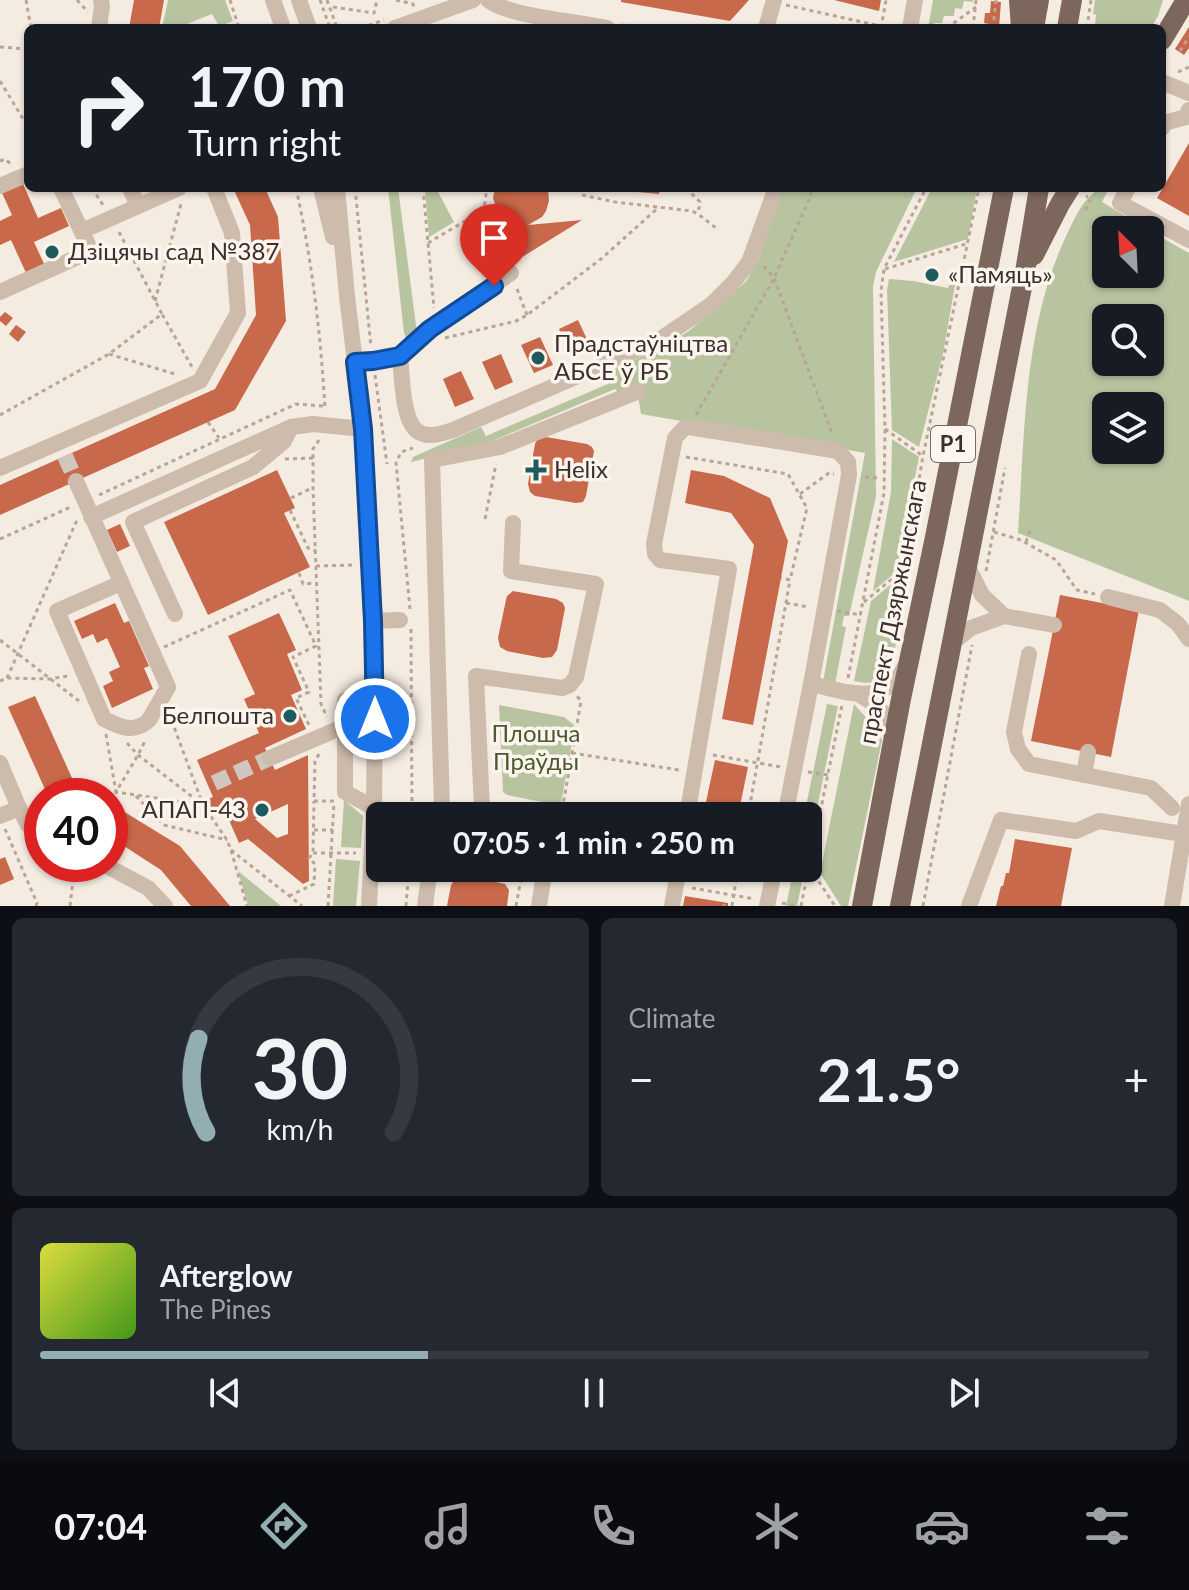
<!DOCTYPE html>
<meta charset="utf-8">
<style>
:root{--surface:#171b24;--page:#242831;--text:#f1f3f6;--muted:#9ea1a6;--line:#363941;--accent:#92aeb2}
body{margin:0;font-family:Lato,sans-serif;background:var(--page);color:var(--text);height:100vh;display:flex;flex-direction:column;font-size:30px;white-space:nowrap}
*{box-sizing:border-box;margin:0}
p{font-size:26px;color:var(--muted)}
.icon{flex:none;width:44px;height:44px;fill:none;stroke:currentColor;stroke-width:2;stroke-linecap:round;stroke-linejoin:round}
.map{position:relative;height:906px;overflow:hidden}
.side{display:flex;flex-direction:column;gap:12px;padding:12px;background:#0d0f14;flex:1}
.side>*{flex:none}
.guide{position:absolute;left:24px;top:24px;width:1142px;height:168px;border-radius:12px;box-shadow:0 2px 6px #0004;background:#171b24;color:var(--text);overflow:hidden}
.needle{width:52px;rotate:336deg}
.tools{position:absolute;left:1092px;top:216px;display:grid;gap:16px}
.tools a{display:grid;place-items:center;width:72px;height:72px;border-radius:12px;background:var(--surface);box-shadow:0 2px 6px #0004;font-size:40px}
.speed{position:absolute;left:24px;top:778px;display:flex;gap:16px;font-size:40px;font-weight:700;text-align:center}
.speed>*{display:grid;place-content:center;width:104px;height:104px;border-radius:50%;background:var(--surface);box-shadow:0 2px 6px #0004;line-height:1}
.speed .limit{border:12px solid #d22;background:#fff;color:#111}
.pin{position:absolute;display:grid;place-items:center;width:68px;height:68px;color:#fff;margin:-82px -34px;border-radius:50% 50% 50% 0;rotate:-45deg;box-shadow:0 0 8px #0007}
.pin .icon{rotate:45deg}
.me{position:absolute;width:88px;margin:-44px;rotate:0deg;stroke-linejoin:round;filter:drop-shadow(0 0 6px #0008)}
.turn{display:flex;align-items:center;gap:28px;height:168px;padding:0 32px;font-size:36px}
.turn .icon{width:104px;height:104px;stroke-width:2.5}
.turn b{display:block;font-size:56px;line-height:68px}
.big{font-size:60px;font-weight:700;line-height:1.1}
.side .tile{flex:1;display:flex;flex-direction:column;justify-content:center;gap:12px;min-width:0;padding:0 28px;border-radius:12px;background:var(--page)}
.side .dial{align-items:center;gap:0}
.dial svg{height:208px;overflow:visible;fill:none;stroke:var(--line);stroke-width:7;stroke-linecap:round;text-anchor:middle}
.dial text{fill:var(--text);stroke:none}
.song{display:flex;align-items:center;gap:24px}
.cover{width:96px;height:96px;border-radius:12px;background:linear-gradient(135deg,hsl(60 70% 55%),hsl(100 70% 35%))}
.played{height:8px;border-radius:4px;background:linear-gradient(90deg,var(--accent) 35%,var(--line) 35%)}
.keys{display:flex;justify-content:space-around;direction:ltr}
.heat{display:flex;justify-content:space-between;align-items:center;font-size:44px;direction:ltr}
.side .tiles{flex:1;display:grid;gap:12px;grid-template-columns:1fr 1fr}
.tile:last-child{grid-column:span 2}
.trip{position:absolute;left:366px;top:802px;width:456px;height:80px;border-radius:12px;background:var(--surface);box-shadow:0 2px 6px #0004;font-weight:700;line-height:80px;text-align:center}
.dock{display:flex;height:128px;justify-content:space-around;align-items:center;background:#090b0e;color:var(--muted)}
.dock .icon{width:56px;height:56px}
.dock .selected{color:var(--accent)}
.dock b{font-size:36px;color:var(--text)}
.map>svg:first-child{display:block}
</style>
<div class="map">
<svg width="1189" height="906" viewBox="0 0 1189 906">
<rect width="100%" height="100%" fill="#f4ebe1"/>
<g fill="#b8c4a0" fill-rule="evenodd">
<polygon points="168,0 225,0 233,21 219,26 212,14 177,28 162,28"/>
<polygon points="933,0 973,0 973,2 964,1 962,9 955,8 954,16 944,16 942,23 934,23 933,28 928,28"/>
<polygon points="1095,0 1163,0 1158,16 1151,28 1091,28 1092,25 1095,25 1096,15 1093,14"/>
<polygon points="388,188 398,188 417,333 413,339 406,338 404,333"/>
<polygon points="782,188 917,188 876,272 873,286 876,496 849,616 844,616 842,626 846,627 835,684 823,682 865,453 641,414 637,390 617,391 615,389 485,444 411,462 413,457 481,427 486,436 608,384 604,374 668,345 690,330 735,292 747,280 759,258"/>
<polygon points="932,188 977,188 968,239 894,262"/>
<path d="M1100,188H1109L1102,202L1149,230H1106V274H1150V231L1189,253V601L1018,533C1025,432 1023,325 1068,232C1078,212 1082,201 1100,188ZM1106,318H1150V362H1106ZM1106,406H1150V450H1106Z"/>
<polygon points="425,190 437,190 454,222 429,237"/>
<polygon points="889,279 913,281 948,288 949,285 955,285 943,354 919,447 892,430 887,290"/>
<polygon points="892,439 919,457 896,572 873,591 891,492"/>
<path d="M902,575L907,576L892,667C881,683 872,685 854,681L871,601Z"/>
<polygon points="827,704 838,706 808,852 808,816 804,816"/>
<polygon points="854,704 877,730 882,740 848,906 841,906 820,873"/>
<polygon points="499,705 564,717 574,725 574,732 561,803 557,805 507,795 503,792"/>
<polygon points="344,800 363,816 361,848 341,847"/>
<polygon points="336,859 360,861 356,906 333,906"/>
<polygon points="794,868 805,868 797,906 786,906"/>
<polygon points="238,871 281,906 248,906"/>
</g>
<g fill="#c8694b" fill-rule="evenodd">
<polygon points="134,0 164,0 159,28 129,28"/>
<polygon points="621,0 749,0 730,21 621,2"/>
<polygon points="834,0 881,0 879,11"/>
<polygon points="991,1 1001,2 999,28 989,28 989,24 984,23 985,13 990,13"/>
<polygon points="1189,27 1189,48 1184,55 1175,49"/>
<polygon points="1189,143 1189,216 1157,198"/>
<polygon points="23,184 38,218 61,208 69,226 34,242 45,266 27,275 11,240 0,245 0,221 12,215 2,193"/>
<polygon points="233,188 265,188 278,217 286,321 235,410 0,515 0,485 215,389 256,315 250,225"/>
<polygon points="495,188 548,188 549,201 546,211 542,217 528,225 582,220 498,272 467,227 516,225 505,220 498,213 493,198"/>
<polygon points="616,188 660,188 659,194 616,190"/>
<polygon points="5,312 13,318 6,326 0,321 0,317"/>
<polygon points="578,320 591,348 571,357 559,329"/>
<polygon points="16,325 26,332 18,342 9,334"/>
<polygon points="540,337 553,365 534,373 521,345"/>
<polygon points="501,354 513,382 495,390 482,362"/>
<polygon points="461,371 474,399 455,407 443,379"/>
<polygon points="546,437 587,444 592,447 594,451 586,496 583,502 576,503 535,496 530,492 528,484 535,444 537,440"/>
<polygon points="277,470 295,508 284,513 310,567 208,615 164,522"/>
<polygon points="691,470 724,476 770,498 788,541 753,725 722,719 754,545 731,513 685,503"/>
<polygon points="120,524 130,546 117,552 107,530"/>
<polygon points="513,591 556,599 563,603 565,608 557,650 552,657 543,658 507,651 500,647 498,638 506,600 507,596"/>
<polygon points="1060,595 1139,610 1111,757 1031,741"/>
<polygon points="115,603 124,623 129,621 149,666 144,668 153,689 112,708 103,686 113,681 109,672 120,667 107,638 97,643 93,634 82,639 74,621"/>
<path d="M279,613L296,650L287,654L302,690L291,695L306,729L265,748L275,770L308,755L309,881L303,884L248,839L239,843L229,820L214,813L205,800L213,797L197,760L259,733L244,699L255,694L228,636ZM288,804V834L277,838L255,819Z"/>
<polygon points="35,696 72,778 99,796 48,796 8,707"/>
<polygon points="715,760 748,767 738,816 703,816"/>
<polygon points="110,803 180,846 230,906 191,906 161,870 110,837"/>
<polygon points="1015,839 1072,848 1061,906 996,906 1001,886 1003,886 1006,873 1009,873"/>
<polygon points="5,857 14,879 0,885 0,859"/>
<polygon points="460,875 466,875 505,884 509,890 507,906 447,906 451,885 456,878"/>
<polygon points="685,896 728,903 728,906 683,906"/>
</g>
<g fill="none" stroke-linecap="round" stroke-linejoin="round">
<g stroke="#cfc6bd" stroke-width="16" stroke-dasharray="16 8" stroke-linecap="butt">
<polyline points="65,456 76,481"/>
<polyline points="214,783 270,758"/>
</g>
<g stroke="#b9a596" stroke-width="3" stroke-dasharray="4 4" stroke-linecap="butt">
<polyline points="26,0 31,28"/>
<polyline points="77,0 88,12"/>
<polyline points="230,0 239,28"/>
<polyline points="320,0 330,28"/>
<polyline points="327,0 337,28"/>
<polyline points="396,0 413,4 414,8"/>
<polyline points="786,5 880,26"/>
<polyline points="333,7 374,13 377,0"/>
<polyline points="622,25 640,28"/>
<polyline points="361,28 384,20"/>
<polyline points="881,28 886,0"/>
<polyline points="947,28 976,7"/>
<polyline points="973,28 976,0"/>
<polyline points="993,28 996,0"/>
<polyline points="1087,28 1091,0"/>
<polyline points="0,47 28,49"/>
<polyline points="1180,51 1189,37"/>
<polyline points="1178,72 1189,67"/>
<polyline points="0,81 28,127"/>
<polyline points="0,161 5,159 13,166"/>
<polyline points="92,188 103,205"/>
<path d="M296,188C312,260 321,336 325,410"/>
<polyline points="355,188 371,347"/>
<polyline points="423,188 434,308"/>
<polyline points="686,188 700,202 698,214"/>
<polyline points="582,195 615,202 692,211 698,214 716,228"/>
<polyline points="1085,210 1091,199 1086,196"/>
<polyline points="483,227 483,215 498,213"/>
<polyline points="119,232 162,314"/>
<polyline points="428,243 465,221 483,215 487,188"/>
<polyline points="764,266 774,278 833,436"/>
<polyline points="885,269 969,243"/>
<polyline points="950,282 961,284"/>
<polyline points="517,289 527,315"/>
<polyline points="155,301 181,204"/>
<polyline points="445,338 516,321 527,315 601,259 659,207"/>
<polyline points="109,354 178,375"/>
<polyline points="375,375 387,464"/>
<polyline points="0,415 109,354 162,314 192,367"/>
<polyline points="696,415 774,278 810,197 812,188"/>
<polyline points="208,422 219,438"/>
<polyline points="885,429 923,456"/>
<polyline points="319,440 313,449 313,488 321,704 327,717"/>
<polyline points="686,457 788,474 807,508 790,580"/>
<polyline points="285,459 313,458"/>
<polyline points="865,477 881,478"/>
<polyline points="800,494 829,473 834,474"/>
<polyline points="99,495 296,404 323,406"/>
<polyline points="291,498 312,488"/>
<polyline points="290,510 308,548 316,551"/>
<polyline points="485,519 496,464"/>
<polyline points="994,532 1021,540 1056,560 1077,590 1095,594"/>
<polyline points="0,539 73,506"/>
<polyline points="1026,542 1030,531"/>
<polyline points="316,566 356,565"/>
<polyline points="986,571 1005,468"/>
<polyline points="299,573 303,584 315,583"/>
<polyline points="864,602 904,569 923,456 979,188"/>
<polyline points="786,603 809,607"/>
<polyline points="410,609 396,463 401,452 413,448"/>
<polyline points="837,611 861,615"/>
<polyline points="411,629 412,816"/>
<polyline points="0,640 79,701"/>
<polyline points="164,647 290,590 316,646 293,657 309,692 296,698 309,725"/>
<polyline points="7,678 77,520"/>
<polyline points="848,678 884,493 885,429 881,291 884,269 926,188"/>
<polyline points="0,681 7,678 49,679 68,676"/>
<polyline points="106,734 116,792 138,755 145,741"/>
<polyline points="127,743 138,755 203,805 227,840 231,850 247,906"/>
<polyline points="572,753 679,770"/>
<polyline points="319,754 315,761 314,801 334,801"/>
<polyline points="713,755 781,767"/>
<polyline points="808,772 828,775"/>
<polyline points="107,796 116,792 203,805 170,716"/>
<polyline points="136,796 164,825 227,840"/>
<polyline points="412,804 428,804"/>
<polyline points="495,807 551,813 553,816"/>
<polyline points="558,816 562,811 581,701 577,696"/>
<polyline points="748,816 790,580 781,578"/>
<polyline points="5,829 37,903 36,906"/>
<polyline points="314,830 333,830"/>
<polyline points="231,850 302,906"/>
<polyline points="313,853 356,853"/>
<polyline points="810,868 835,906"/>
<polyline points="692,888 755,899"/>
<polyline points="289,896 314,884 315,864 309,858 313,853 314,801"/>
<polyline points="782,903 798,906"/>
<polyline points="70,906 75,864"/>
<polyline points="328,906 334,803"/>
<polyline points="406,906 409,868"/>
<polyline points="516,906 523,868"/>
<polyline points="724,906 724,904"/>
<polyline points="732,906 738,868"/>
<polyline points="801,906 842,705"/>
<polyline points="923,906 972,645"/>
</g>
<g stroke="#cdbbac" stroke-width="16">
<polyline points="273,0 283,28"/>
<polyline points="299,0 309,28"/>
<path d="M488,0C510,17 577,21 607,28"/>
<polyline points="99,28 102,6 101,0"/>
<polyline points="395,28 473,0"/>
<polyline points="766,28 774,0"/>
<polyline points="910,28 915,0"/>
<polyline points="1162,82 1189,93"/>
<polyline points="1162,128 1164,123 1186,117 1189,110"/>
<polyline points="0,186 28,174"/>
<polyline points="130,188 138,206"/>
<polyline points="321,188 333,237"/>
<polyline points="337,188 347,296 363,429 373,621 375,690 374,808 369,906"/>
<polyline points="1128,188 1120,203 1189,240"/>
<polyline points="82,231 179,188"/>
<polyline points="0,292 91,251 61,188"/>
<path d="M400,356C402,374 402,418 416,430C426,439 441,434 453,430L656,342L712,304L733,283L749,262L776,188"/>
<polyline points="355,362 373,361 400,356 430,329 511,273"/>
<polyline points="0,468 200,381 238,313 232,233 214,188"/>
<path d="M76,481L168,687L149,720C134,734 120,727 104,719L57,611L121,583"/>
<polyline points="91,517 291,427 313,424 363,429"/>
<polyline points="967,565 982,595 1004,616"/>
<polyline points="1108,597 1160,610 1178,624 1189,639"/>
<polyline points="175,614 133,522 253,467 284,441 291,427"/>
<polyline points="373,621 400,620"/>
<polyline points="952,643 971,628 1004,616 1054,625"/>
<polyline points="1029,654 1014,732 1018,749 1029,764 1151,788 1172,808"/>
<path d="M811,684C848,692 884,708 905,666"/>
<path d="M860,695C881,708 889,713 892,739"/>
<polyline points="345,700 345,792 374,808"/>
<polyline points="270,758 345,726"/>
<polyline points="0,763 19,808 0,816"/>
<polyline points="1084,775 1088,752"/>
<polyline points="19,808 28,825 42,832"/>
<polyline points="442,809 432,460 500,447 639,391"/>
<polyline points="482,810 476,676 562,688 570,685 576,677 596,584 511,571 513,523"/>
<polyline points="687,816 729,569 660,560 655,554 654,544 675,438 684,428 689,427 838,451 848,462 849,475 811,684 785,816"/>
<polyline points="103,864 148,888 165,906"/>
<polyline points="425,906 430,868"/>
<polyline points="539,906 545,868"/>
<polyline points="672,906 679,868"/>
<polyline points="767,906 775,868"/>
<polyline points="969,906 1001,820 1076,831 1099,821 1183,834"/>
<polyline points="1172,906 1189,804"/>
</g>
<g stroke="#7d675c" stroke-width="20">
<polyline points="1019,0 1021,28"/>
<polyline points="1034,28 1039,0"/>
<polyline points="1067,28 1072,0"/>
<polyline points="1162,40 1186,0"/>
<polyline points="1034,255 1060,204 1070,188"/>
<polyline points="862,906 901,699 935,537 1004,188"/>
<polyline points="900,906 1025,272 1039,188"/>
</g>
</g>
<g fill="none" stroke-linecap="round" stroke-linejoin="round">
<defs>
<polyline id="route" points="375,719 373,621 363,429 355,362 373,361 400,356 430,329 494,286"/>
</defs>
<use href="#route" stroke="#114b97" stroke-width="20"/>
<use href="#route" stroke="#1a73e8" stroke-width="14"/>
</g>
<g fill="#1f5a5e" stroke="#fbf5ee" stroke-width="3">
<circle cx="52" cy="252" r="8"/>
<circle cx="932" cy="275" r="8"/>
<circle cx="538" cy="358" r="8"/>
<path d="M532 458h8v8h8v8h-8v8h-8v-8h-8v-8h8z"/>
<circle cx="290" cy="716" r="8"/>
<circle cx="262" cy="810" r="8"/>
</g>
<g text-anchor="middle" stroke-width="7" stroke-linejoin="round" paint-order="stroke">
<rect fill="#fbf5ee" stroke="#756b66" stroke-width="2" x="931" y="426" width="44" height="36" rx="6"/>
<g font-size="22" font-weight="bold" fill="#3b302b">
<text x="953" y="452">Р1</text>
</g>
<g font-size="24" fill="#3b302b" stroke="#fbf5ee" text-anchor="start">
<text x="68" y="260">Дзіцячы сад №387</text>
<text x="948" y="283">«Памяць»</text>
<text x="554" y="352">Прадстаўніцтва<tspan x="554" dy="28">АБСЕ ў РБ</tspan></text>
<text x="554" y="478">Helix</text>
<text x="274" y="724" text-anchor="end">Белпошта</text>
<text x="246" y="818" text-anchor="end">АПАП-43</text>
</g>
<g font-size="24" fill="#3b302b" stroke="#fbf5ee">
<text transform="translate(893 612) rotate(-79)" y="8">праспект Дзяржынскага</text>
</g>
<g font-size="24" fill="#4a5a2e" stroke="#fbf5ee">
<text x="536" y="742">Плошча<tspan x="536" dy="28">Праўды</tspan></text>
</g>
</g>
</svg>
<div class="tools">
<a><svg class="needle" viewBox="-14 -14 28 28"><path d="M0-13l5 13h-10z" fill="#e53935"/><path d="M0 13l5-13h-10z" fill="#9ea1a6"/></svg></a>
<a><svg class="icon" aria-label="search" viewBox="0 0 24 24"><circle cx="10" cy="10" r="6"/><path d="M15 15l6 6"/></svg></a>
<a><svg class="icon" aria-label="layers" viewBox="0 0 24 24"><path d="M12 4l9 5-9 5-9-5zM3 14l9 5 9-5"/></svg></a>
</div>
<div class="speed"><div class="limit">40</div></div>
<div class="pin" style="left:494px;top:286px;background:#d93025"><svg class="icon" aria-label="arrive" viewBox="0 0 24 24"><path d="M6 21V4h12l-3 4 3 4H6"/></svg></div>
<svg class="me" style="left:375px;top:719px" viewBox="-20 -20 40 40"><circle r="17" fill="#1a73e8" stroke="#fff" stroke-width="3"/><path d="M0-11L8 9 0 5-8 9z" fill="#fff"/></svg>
<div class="trip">07:05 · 1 min · 250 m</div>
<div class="guide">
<div class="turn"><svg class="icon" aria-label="right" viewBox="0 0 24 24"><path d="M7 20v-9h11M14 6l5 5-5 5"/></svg><div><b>170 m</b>Turn right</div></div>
</div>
</div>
<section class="side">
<div class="tiles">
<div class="tile dial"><svg viewBox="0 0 100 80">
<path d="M14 69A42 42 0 1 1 86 69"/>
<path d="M14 69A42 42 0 0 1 11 33" stroke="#92aeb2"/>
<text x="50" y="56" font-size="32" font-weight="700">30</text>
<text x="50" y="72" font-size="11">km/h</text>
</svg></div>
<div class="tile"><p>Climate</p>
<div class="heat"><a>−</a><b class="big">21.5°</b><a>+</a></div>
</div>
<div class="tile">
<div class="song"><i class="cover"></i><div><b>Afterglow</b><p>The Pines</p></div></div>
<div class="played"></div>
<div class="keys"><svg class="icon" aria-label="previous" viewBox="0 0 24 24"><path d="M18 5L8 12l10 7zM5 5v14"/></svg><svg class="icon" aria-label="pause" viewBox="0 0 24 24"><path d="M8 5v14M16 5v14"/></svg><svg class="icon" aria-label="next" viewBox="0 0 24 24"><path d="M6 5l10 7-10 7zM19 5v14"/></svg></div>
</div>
</div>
</section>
<nav class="dock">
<b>07:04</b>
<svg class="icon selected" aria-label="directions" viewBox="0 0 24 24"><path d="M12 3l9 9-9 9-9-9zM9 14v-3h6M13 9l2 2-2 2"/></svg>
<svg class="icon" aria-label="music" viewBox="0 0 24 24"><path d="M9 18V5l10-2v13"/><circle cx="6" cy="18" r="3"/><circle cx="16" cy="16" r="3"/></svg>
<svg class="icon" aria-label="phone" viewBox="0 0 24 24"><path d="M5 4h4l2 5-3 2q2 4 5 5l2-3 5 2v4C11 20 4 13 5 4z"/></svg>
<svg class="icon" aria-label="climate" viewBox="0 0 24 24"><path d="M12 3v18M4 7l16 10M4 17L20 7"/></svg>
<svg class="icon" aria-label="car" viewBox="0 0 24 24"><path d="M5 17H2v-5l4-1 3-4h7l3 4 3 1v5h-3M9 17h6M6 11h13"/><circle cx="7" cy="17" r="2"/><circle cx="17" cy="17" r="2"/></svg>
<svg class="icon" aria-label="filters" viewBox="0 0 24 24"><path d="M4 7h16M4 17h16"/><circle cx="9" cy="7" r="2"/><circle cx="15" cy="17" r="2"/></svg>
</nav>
